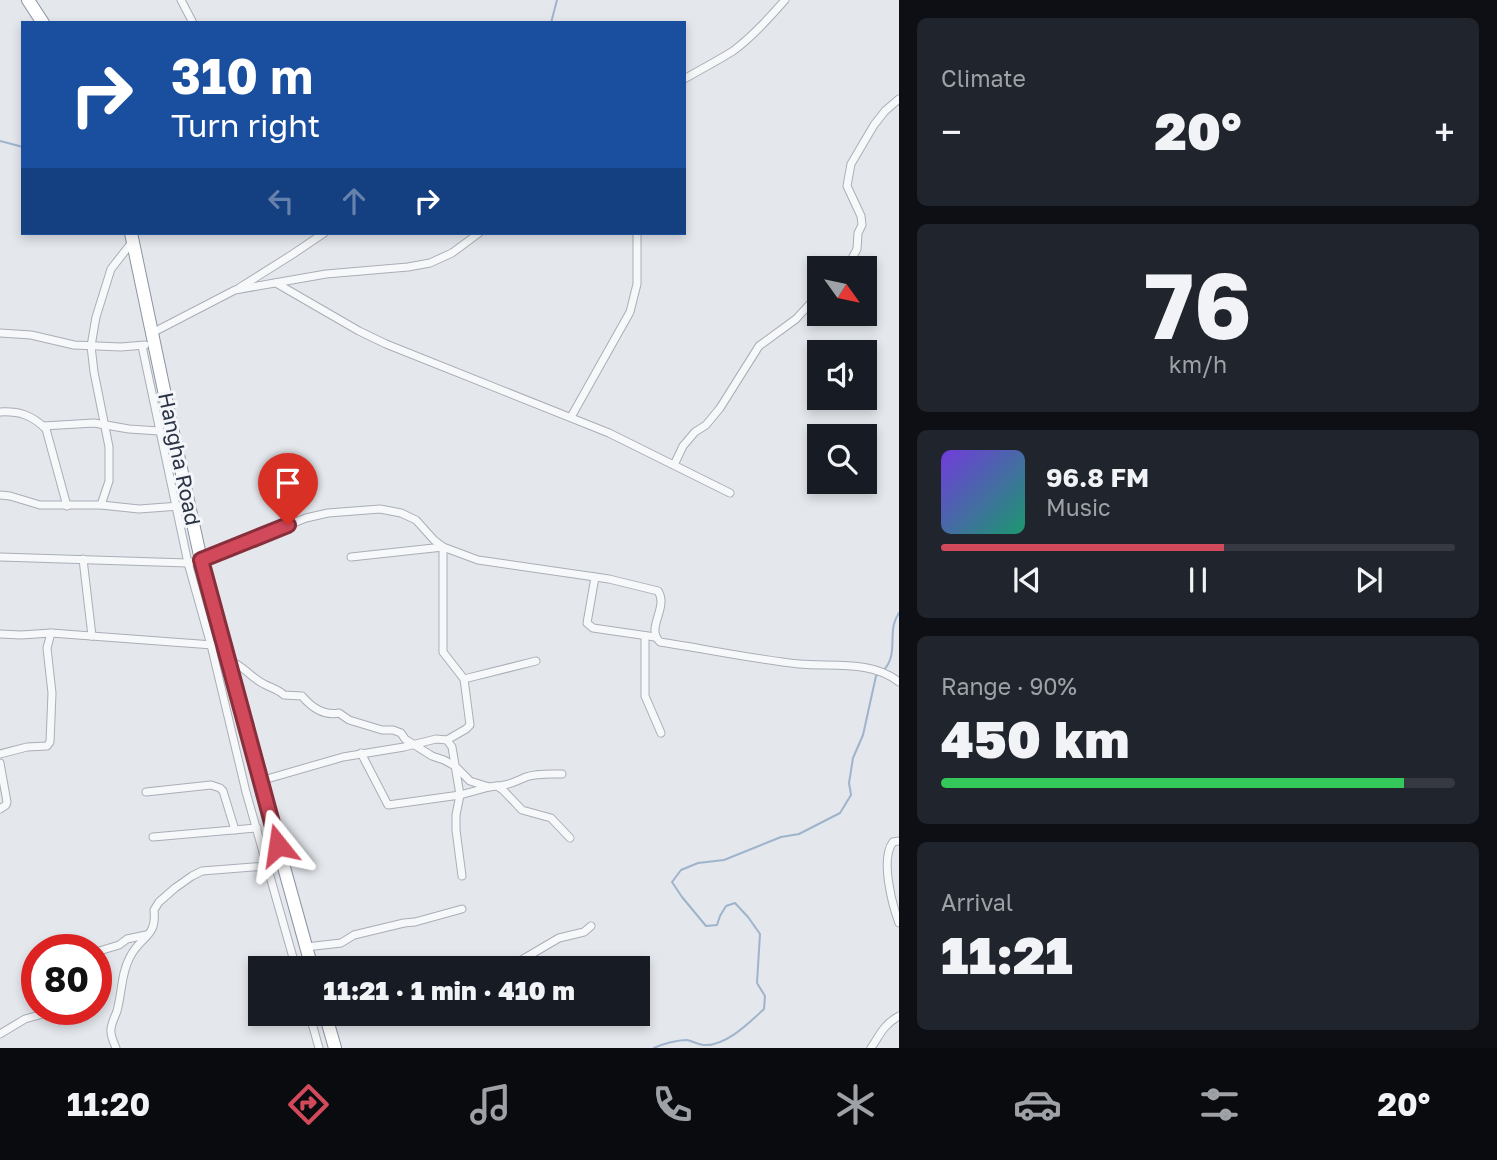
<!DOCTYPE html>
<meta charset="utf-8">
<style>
:root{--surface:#171b24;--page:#20242c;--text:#f1f3f6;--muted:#9ea1a6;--line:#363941;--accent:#d1495b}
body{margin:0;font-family:"Golos Text",sans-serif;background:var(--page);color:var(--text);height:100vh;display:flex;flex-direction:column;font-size:26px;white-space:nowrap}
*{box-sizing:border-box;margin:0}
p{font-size:23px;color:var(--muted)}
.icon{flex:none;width:38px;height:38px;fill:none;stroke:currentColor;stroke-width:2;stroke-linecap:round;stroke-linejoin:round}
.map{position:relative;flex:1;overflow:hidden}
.drawer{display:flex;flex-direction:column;gap:18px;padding:18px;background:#0d0f14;width:598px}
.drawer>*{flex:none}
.guide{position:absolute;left:21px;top:21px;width:665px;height:214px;border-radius:0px;box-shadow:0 4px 10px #0003;background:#1a4fa0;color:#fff;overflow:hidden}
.needle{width:46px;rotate:123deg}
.buttons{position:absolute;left:807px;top:256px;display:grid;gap:14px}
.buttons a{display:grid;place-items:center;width:70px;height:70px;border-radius:0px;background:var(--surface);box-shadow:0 4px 10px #0003;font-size:35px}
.speed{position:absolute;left:21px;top:934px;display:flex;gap:14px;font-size:35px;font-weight:700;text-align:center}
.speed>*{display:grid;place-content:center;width:91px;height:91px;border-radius:50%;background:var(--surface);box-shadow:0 4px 10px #0003;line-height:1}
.speed .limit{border:10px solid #d22;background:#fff;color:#111}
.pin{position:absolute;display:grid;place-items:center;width:60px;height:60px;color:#fff;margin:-72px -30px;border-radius:50% 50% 50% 0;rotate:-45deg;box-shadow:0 0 7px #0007}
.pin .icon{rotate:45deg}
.me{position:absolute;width:77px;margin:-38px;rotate:345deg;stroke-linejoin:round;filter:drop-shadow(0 0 5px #0008)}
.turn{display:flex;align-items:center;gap:24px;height:147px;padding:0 35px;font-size:32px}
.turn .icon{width:91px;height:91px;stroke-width:2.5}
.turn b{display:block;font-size:49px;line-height:60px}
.lanes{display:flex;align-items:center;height:66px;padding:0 35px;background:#0003;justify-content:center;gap:35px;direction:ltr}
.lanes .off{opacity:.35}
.big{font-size:52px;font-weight:800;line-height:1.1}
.drawer .card{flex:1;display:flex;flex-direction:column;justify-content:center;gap:10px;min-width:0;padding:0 24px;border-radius:10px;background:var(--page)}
.drawer .dial{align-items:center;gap:0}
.dial b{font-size:91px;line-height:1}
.song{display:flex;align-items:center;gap:21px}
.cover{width:84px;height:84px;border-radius:10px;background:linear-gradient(135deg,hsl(260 70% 55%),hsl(160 70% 35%))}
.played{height:7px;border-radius:4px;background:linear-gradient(90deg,var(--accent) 55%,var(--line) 55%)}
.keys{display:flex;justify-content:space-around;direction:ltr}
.heat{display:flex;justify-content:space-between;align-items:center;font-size:38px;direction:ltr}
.charge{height:10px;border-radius:5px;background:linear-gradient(90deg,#34c759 90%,var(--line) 0)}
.trip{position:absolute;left:248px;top:956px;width:402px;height:70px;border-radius:0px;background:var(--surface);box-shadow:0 4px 10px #0003;font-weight:800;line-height:70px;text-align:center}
.dock{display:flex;height:112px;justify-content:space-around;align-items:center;background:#090b0e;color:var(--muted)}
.dock .icon{width:49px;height:49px}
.dock .current{color:var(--accent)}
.dock b{font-size:32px;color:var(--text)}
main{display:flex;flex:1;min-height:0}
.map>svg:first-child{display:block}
</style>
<main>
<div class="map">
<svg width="899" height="1048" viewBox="0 0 899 1048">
<rect width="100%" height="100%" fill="#e4e7ec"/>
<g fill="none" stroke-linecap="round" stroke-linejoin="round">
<g stroke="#9fb4cc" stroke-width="2">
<polyline points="551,23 557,0"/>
<polyline points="0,141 23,147"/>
<path d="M883,671C897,656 890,640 894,624C895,620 897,616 899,613"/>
<path d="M654,1048C662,1044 677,1040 687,1040C692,1041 697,1044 703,1045C725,1047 749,1023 764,1009L765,996L757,983L760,934L748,917L735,903L726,906L720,916L717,925L706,926L682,897L672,882L681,870L698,863L724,860L781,837L799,834L840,813L851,795L849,783L853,758L863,735L876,676L879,674"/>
</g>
<defs>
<g id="minor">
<polyline points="181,0 193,23"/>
<path d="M684,79C700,70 717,61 733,51C752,37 769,18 785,0"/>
<polyline points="847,268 857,249 858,233 862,225 861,216 847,186 851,164 874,125 885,111 899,99"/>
<polyline points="276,283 359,331 386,344 609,433 730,493"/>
<polyline points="239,288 293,254 324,233"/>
<polyline points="0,333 31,335 74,345 121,347 145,345"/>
<polyline points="152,333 235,290 326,274 408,267 430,263 452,253 479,233"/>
<polyline points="142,346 188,563 211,645 246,792 296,968"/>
<path d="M0,412C19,411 32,415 46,429L67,506"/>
<polyline points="571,417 630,312 637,284 637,233"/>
<polyline points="43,426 94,423 129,429 159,431"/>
<polyline points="674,465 683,446 695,432 706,425 720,408 759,346 796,319 819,294"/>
<polyline points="0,495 10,496 40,505 101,505 139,509 180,506"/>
<polyline points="101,505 109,481 109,447 94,372 91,346 96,317 111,269 133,241"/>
<path d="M0,557L188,563L201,560L306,518L328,513L380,509L401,513L416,520L434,540L443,547L478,560L609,579L658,591C669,608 645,628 660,642C706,649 753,659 799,664C832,667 872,660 899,682"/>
<polyline points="351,557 443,547 443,652 464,679 470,725 466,729 447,740"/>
<polyline points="83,559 92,636"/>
<polyline points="595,577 587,623 593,628 655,637"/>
<polyline points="0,634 21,635 51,633 226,646"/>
<polyline points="645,636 645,696 661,733"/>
<path d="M230,661C243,665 251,678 264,684C271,688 278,689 284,695L302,696C312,708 324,716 339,713L349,720L382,730H393L401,733L405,739L432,756L444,760L455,766L470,781L489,787"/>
<polyline points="464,679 536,661"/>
<polyline points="361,753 388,805 460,795 489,787 497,786 503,790 522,810 551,818 570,838"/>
<polyline points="0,754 27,747 47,746 50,742 52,693 47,648 51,633"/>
<polyline points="0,763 7,802 6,805 0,809"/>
<polyline points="260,781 343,757 404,747 436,739 447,740 452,747 460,795 456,815 456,830 462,876"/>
<path d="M497,786C508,786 516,781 526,777C537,773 550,774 562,774"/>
<polyline points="146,792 211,785 220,788 223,791 235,830"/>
<polyline points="153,837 257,828"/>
<path d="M899,841L893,842C880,859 892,904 899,923"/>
<polyline points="306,947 341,943 354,935 404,923 415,922 462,909"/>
<polyline points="96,952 119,945 127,939 146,935"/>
<polyline points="493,968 513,965 559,938 584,932 591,926"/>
<polyline points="309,1013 319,1048"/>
<polyline points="0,1034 25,1019 46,1013 47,1010"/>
<path d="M116,1048C114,1043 111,1037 111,1032C110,1025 115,1017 117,1011C122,993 121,973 130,957C141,935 157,938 154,910L159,902L175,888L192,876L202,871L267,866"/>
<path d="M871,1048C880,1035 883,1025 899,1016"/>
</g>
<g id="trunk">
<polyline points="28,0 43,23"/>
<polyline points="131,233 169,414 201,560 226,646 260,781 312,968"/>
<polyline points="325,1013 335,1048"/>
</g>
</defs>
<use href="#minor" stroke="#a9aeb7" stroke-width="9"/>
<use href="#trunk" stroke="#8b94a3" stroke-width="14"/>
<use href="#minor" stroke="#f7f8fa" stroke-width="7"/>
<use href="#trunk" stroke="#fff" stroke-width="12"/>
</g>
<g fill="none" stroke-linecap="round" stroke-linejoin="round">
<defs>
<polyline id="route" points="278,845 201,560 288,525"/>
</defs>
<use href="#route" stroke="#882f3b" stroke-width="18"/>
<use href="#route" stroke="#d1495b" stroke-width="12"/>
</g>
<g text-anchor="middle" stroke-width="6" stroke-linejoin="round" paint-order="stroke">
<g font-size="21" fill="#2b3445" stroke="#f4f6f9">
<text transform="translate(179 459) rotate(78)" y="7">Hangha Road</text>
</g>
</g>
</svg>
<div class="buttons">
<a><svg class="needle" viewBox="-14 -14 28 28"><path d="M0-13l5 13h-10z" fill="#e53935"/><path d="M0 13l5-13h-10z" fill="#9ea1a6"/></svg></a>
<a><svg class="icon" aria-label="sound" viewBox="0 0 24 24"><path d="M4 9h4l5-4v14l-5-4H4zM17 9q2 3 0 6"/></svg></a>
<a><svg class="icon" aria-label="search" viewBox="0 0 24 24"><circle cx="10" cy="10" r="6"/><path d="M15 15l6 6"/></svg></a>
</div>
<div class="speed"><div class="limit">80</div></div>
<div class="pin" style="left:288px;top:525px;background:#d93025"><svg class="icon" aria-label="arrive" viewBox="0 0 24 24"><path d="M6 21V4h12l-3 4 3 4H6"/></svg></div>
<svg class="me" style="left:278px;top:845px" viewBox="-20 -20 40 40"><path d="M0-17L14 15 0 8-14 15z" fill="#d1495b" stroke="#fff" stroke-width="4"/></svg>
<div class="trip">11:21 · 1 min · 410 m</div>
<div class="guide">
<div class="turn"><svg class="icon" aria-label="right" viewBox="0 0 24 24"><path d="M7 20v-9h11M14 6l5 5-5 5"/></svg><div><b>310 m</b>Turn right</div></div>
<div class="lanes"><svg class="icon off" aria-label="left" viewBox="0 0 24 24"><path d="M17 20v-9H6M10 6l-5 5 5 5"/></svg><svg class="icon off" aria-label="ahead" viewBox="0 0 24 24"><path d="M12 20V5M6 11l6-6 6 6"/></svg><svg class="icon" aria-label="right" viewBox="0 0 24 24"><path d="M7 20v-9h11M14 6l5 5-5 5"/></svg></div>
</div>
</div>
<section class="drawer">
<div class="card"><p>Climate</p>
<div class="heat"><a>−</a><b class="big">20°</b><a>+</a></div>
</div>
<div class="card dial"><b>76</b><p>km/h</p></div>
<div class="card">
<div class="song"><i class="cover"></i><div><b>96.8 FM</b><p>Music</p></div></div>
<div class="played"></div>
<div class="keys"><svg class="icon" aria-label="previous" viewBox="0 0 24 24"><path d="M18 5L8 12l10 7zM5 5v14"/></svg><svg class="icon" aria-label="pause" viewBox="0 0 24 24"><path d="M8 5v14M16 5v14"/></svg><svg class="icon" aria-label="next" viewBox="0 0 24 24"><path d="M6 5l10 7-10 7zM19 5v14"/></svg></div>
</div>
<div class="card"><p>Range · 90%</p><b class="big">450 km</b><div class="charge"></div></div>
<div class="card"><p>Arrival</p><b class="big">11:21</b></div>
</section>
</main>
<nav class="dock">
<b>11:20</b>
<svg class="icon current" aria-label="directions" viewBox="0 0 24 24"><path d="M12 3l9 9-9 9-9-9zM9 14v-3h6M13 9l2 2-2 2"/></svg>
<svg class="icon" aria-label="music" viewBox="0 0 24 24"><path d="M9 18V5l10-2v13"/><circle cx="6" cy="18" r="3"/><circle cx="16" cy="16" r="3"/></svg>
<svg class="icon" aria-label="phone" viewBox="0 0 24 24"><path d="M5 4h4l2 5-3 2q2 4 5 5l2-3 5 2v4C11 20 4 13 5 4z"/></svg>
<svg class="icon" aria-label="climate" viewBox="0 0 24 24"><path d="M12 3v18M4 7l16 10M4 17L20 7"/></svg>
<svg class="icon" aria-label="car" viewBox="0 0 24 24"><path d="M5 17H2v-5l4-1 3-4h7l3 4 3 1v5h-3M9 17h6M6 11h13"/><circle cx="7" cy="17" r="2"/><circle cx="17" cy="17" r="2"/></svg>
<svg class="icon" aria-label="filters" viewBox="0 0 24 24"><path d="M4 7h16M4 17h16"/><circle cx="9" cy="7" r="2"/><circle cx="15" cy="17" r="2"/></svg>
<b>20°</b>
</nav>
